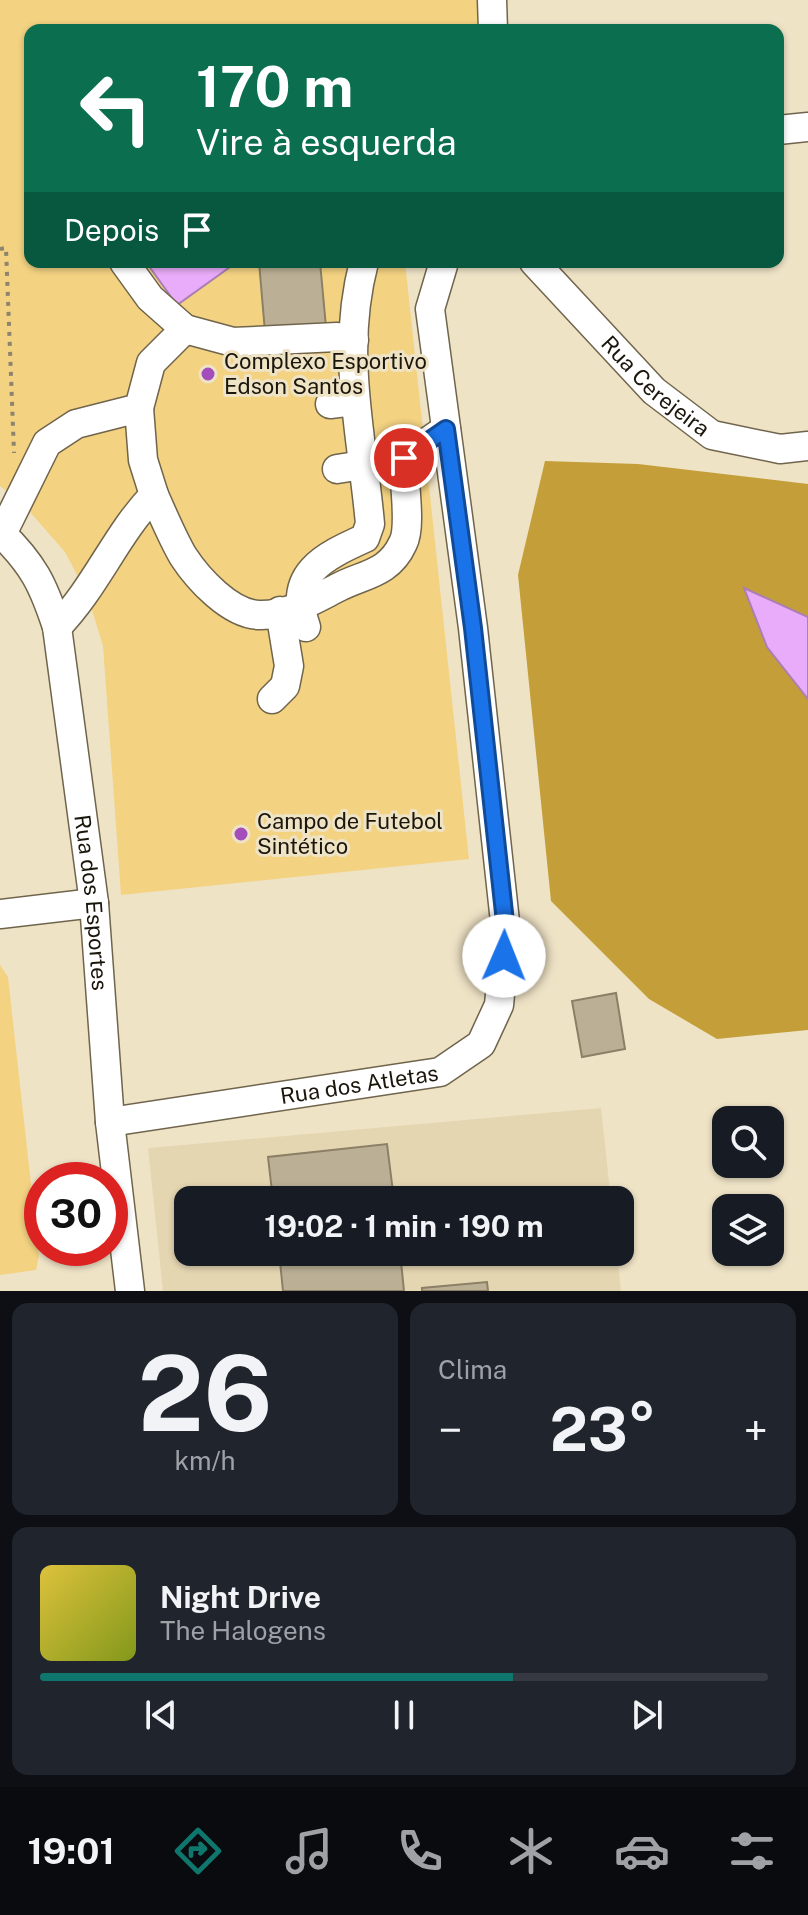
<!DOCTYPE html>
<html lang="pt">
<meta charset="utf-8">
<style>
:root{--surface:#171b24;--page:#20242c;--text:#f1f3f6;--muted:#9ea1a6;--line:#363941;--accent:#0f766e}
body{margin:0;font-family:"Public Sans",sans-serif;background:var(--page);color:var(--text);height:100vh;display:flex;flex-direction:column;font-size:30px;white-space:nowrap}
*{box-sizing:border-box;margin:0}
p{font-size:26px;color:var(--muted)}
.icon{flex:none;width:44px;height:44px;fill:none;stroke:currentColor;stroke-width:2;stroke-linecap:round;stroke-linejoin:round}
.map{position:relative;height:1291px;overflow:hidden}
.drawer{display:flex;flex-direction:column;gap:12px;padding:12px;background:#0d0f14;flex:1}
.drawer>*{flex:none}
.guide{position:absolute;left:24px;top:24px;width:760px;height:244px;border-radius:16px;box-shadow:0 2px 6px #0004;background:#0b6e4f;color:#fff;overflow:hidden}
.fabs{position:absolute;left:712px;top:1106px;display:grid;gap:16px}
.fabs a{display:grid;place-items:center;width:72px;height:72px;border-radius:16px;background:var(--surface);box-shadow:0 2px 6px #0004;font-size:40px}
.speed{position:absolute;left:24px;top:1162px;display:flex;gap:16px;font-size:40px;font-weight:700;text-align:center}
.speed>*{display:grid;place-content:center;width:104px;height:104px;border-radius:50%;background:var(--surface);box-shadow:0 2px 6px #0004;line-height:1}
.speed .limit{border:12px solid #d22;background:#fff;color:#111}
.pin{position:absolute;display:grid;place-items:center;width:68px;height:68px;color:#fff;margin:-34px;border:4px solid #fff;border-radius:50%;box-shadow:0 2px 8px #0007}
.me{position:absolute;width:88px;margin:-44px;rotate:1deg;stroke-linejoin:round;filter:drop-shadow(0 0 6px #0008)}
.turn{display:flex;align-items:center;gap:28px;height:168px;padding:0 40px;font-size:36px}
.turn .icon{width:104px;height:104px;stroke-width:2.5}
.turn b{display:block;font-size:56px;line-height:68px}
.then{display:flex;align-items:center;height:76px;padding:0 40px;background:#0003;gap:16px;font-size:30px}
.big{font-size:60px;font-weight:700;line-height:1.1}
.drawer .tile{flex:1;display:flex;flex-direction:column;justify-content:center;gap:12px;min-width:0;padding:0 28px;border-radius:16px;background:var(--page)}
.drawer .dial{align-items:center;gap:0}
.dial b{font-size:104px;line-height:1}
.song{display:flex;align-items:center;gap:24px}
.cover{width:96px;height:96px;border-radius:12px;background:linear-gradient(135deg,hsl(50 70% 55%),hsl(70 70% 35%))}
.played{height:8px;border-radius:4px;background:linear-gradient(90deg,var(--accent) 65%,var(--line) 65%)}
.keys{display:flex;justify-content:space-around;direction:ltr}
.heat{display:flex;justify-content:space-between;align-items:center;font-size:44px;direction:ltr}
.drawer .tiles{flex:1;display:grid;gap:12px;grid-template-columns:1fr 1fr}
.tile:last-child{grid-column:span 2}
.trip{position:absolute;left:174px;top:1186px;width:460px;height:80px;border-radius:16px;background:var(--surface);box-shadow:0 2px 6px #0004;font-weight:700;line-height:80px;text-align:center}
.tab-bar{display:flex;height:128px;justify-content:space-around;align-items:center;background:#090b0e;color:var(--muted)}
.tab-bar .icon{width:56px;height:56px}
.tab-bar .current{color:var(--accent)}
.tab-bar b{font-size:36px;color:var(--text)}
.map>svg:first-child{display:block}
</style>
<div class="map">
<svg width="808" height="1291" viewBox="0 0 808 1291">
<rect width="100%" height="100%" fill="#efe3c6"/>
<polygon fill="#e5d6b2" points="601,1108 611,1200 188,1200 188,1252 617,1252 621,1291 163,1291 148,1148"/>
<g fill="#f3d282">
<polygon points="0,0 481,0 481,30 30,30 30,262 405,262 469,859 121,895 103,646 87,594 65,552 22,503 0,486"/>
<polygon points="0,965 8,977 39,1256 36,1270 0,1275"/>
</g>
<polygon fill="#c49e39" points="545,461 638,464 808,484 808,1030 717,1039 649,999 551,901 518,575"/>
<g fill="#e9acfa" stroke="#ab7fb3" stroke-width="2">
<polygon points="146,262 237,262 177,305"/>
<polygon points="744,588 808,617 808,699 767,647"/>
</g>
<g fill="#bbb095" stroke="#8b8066" stroke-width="2">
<polygon points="259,262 320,262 326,327 265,332"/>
<polygon points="616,993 625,1049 582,1057 572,1001"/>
<polygon points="387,1144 394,1200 273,1200 268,1157"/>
<polygon points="279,1252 400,1252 404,1291 283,1291"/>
<polygon points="487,1282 488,1291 422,1291 422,1288"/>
</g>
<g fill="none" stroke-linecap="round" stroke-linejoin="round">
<defs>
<g id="minor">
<polyline points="492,0 493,30"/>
<polyline points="778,130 808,127"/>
<path id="s1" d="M534,262L654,391L712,435L780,449L808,446"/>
<polyline points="185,329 233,342 337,337 354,340"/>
<polyline points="330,404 354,401"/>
<polyline points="337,469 363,465"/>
<path d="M154,495C163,515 172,537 183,556C198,579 230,614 259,615C288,616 315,599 339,587C364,574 389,574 403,543C412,526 403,479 404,458L446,429"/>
<path id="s2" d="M0,532C33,564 43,584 57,627L94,903L110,1122L130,1291"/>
<polyline points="2,534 47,443 76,424 139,408 151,363 185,329 150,298 124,262"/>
<path d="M57,627C96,587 116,534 154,495L143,460L139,408"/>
<path d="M306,627C287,574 323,557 365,538L370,524C362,434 340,353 364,262"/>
<polyline points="272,699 285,686 289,666 280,611"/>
<polyline points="0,914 94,903"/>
<path id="s3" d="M110,1122L440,1072L481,1044L499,1005L506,931L473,628L430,309L444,262"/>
</g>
</defs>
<use href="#minor" stroke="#70654c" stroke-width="31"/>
<polyline stroke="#8d8470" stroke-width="4" stroke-dasharray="4 6" stroke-linecap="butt" points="0,249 6,248 14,453"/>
<use href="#minor" stroke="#fff" stroke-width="28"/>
</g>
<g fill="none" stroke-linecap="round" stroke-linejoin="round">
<defs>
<polyline id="route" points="404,458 446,429 473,628 506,931 504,956"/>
</defs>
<use href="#route" stroke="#114b97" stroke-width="20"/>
<use href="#route" stroke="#1a73e8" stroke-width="14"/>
</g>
<g fill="#a44ebb" stroke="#efe3c6" stroke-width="3">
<circle cx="208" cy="374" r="8"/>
<circle cx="241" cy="834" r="8"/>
</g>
<g text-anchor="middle" stroke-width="6" stroke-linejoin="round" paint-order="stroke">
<g font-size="22" fill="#1b160c" stroke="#efe3c6" text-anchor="start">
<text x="224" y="369">Complexo Esportivo<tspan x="224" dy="25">Edson Santos</tspan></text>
<text x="257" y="829">Campo de Futebol<tspan x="257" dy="25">Sintético</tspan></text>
</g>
<g font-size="22" fill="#1b160c" stroke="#efe3c6">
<text dy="8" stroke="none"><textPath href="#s1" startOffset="174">Rua Cerejeira</textPath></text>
<text dy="8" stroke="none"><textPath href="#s2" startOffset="390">Rua dos Esportes</textPath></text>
<text dy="8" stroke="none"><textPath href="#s3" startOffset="252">Rua dos Atletas</textPath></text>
</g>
</g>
</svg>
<div class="fabs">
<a><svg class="icon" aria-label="search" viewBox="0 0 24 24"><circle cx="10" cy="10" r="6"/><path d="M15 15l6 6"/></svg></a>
<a><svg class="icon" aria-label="layers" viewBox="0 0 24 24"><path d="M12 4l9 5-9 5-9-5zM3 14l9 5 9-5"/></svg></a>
</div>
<div class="speed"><div class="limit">30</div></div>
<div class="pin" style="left:404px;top:458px;background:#d93025"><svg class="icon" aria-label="arrive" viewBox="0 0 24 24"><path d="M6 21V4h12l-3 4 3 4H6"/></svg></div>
<svg class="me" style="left:504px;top:956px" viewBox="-20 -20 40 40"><circle r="19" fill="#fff"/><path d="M0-13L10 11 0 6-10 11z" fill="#1a73e8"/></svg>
<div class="trip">19:02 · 1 min · 190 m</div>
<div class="guide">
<div class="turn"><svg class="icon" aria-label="left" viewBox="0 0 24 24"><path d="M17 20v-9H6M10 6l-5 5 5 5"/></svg><div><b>170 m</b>Vire à esquerda</div></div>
<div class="then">Depois<svg class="icon" aria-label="arrive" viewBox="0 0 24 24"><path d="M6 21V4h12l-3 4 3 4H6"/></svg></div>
</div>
</div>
<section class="drawer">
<div class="tiles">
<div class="tile dial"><b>26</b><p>km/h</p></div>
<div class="tile"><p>Clima</p>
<div class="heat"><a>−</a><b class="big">23°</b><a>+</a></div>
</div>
<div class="tile">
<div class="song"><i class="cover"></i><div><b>Night Drive</b><p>The Halogens</p></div></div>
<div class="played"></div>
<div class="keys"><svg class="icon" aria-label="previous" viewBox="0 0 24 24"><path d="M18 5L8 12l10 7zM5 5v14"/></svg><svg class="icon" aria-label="pause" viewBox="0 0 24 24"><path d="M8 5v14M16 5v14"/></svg><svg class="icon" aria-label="next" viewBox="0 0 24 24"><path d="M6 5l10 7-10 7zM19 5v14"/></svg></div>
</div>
</div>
</section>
<nav class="tab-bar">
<b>19:01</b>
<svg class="icon current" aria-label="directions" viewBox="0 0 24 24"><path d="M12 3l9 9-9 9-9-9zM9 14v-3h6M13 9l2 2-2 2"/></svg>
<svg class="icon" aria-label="music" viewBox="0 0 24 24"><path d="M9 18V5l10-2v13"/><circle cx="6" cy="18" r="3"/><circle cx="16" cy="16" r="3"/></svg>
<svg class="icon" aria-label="phone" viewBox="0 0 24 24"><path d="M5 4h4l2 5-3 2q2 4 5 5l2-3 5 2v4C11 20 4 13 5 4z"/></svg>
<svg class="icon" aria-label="climate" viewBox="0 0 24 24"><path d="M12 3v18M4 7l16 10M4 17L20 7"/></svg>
<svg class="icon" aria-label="car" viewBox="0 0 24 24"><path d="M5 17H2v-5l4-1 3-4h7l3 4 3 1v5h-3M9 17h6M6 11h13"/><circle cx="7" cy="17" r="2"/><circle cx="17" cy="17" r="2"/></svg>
<svg class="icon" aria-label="filters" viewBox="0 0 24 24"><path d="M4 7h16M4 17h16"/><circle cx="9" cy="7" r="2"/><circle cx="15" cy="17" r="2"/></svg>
</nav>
